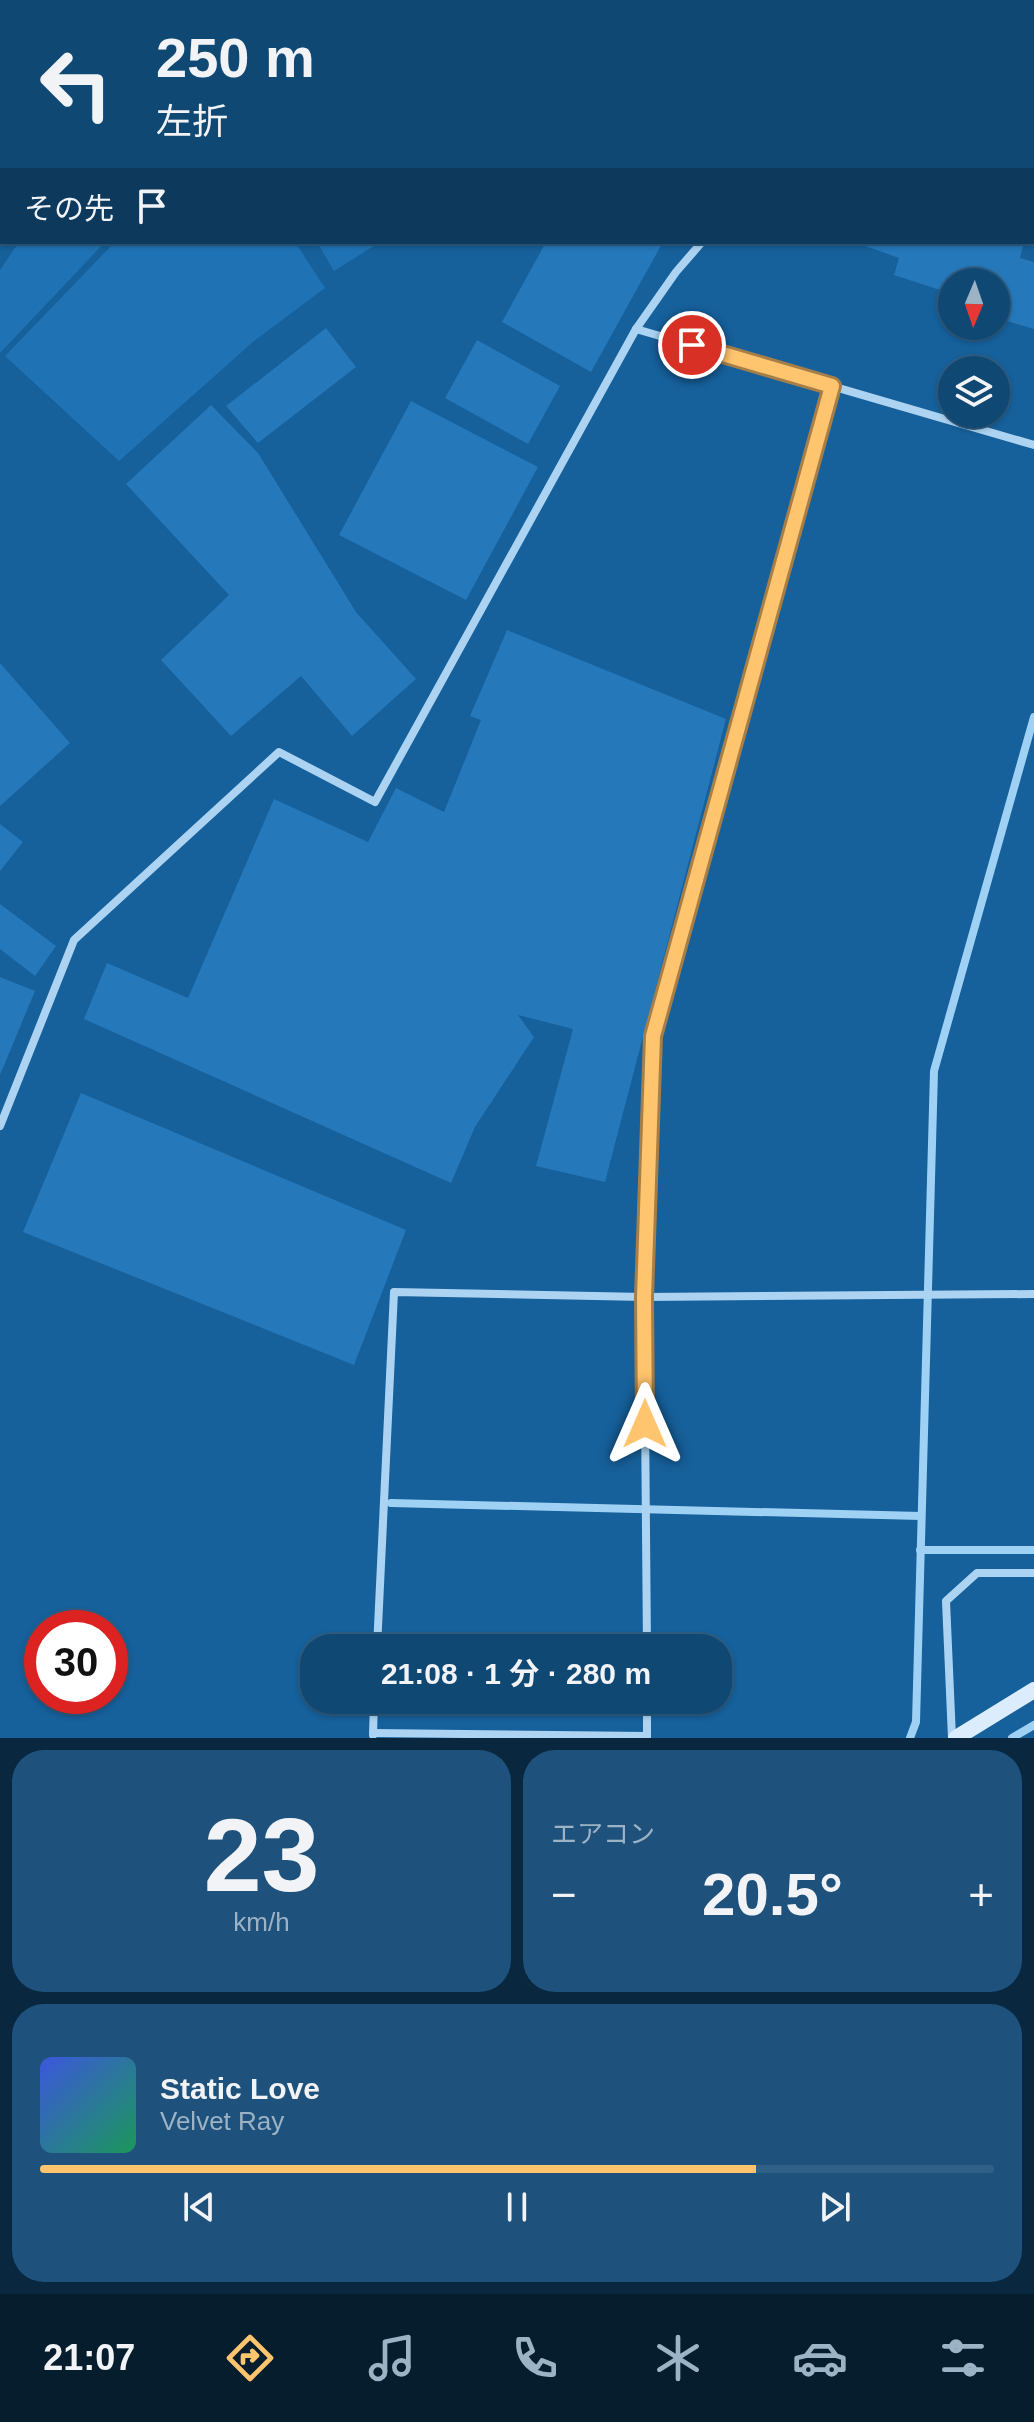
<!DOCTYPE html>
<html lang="ja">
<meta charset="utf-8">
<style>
:root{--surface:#104874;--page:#1e527c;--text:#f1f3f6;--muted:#9cb2c5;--line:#306086;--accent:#ffc46e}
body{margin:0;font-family:Helvetica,"Noto Sans JP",sans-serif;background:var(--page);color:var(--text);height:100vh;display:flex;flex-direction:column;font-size:30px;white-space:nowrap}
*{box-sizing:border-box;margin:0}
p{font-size:26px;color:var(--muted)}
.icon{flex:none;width:44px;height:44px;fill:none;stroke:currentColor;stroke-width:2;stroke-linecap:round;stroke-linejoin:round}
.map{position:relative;height:1738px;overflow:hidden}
.drawer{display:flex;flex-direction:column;gap:12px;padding:12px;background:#092840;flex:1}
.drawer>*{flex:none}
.top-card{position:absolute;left:0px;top:0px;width:1034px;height:244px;box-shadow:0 2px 6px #0004,0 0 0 2px var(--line);background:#104874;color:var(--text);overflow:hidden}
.needle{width:52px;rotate:182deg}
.tools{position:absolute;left:938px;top:268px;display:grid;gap:16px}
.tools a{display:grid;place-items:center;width:72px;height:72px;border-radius:50%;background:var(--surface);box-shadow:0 2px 6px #0004,0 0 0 2px var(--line);font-size:40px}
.speed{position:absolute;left:24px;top:1610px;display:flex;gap:16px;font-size:40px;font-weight:700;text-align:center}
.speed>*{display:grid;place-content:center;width:104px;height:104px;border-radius:50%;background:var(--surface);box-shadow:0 2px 6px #0004,0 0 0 2px var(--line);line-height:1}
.speed .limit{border:12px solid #d22;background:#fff;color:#111}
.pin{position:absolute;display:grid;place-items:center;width:68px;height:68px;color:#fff;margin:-34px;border:4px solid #fff;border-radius:50%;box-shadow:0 2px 8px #0007}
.me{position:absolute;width:88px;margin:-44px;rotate:0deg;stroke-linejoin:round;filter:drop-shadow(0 0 6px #0008)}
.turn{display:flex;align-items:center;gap:28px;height:168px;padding:0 24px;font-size:36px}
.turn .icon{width:104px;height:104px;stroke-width:2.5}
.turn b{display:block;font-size:56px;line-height:68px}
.then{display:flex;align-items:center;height:76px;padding:0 24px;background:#0003;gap:16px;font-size:30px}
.big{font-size:60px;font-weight:700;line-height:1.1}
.drawer .card{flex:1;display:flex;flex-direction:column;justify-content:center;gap:12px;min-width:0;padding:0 28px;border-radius:32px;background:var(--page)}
.drawer .dial{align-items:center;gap:0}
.dial b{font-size:104px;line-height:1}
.song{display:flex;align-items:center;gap:24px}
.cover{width:96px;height:96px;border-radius:12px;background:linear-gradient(135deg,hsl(230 70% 55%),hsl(150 70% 35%))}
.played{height:8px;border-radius:4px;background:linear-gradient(90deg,var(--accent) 75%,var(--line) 75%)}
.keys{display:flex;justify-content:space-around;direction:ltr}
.heat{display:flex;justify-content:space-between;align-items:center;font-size:44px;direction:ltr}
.drawer .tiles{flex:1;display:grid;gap:12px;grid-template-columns:1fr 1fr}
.card:last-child{grid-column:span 2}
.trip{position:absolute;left:300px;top:1634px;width:432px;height:80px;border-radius:32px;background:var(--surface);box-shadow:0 2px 6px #0004,0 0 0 2px var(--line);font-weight:700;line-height:80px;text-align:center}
.tabs{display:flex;height:128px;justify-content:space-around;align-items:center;background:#061d2e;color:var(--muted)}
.tabs .icon{width:56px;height:56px}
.tabs .active{color:var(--accent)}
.tabs b{font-size:36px;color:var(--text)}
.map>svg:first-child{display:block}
</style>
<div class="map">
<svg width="1034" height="1738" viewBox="0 0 1034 1738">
<rect width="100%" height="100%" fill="#16609b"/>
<g fill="#1f73b5">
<polygon points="19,242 105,242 0,353 0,270"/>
<polygon points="115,242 295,242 325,288 254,341 119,461 5,356"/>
<polygon points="317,242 380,242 334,271"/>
</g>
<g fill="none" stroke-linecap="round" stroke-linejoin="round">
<g stroke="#9fd1f5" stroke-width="8">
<polyline points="391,1503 921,1516"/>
<polyline points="920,1550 1034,1550"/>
<polyline points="910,1738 916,1722 934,1071 1034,717"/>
<polyline points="1012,1738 1034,1725"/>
</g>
</g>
<g fill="#2578ba">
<polygon points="546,242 663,242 591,372 502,322"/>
<polygon points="854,242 1024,242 1020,258 1034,262 1034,329 1000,319 1003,311 996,309 996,282 952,282 952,294 894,275 899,258"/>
<polygon points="326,328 356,367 258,443 226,406"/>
<polygon points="477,340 560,386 528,444 445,398"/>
<polygon points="411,401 538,467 466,600 339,535"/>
<polygon points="211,405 258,453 356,612 416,679 352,736 301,676 231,736 161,660 229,595 126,484"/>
<polygon points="507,630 726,719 605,1182 536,1166 573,1029 518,1015 534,1037 475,1127 451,1183 84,1019 107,963 188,998 274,799 368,842 396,788 444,812 481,720 470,716"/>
<polygon points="0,663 70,743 0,806"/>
<polygon points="0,824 23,842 0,871"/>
<polygon points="0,904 56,946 35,976 0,949"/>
<polygon points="0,977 35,991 0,1075"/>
<polygon points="81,1093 406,1230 354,1365 23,1232"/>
</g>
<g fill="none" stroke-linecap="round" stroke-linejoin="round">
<g stroke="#acd4f2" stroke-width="6">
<polyline points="1001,0 1001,2"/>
<polyline points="1032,125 1034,126"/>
</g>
<g stroke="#acd4f2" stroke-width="8">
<polyline points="251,0 254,2"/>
<polyline points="165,2 166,0"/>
<polyline points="991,2 992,0"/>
<polyline points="0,56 2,57"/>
<polyline points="0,231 2,228"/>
<polyline points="636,329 1034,445"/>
<polyline points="0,1126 74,940 279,752 375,802 636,329 676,272 702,242"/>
<polyline points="377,1648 394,1292 644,1297 1034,1294"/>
<polyline points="647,1648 644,1297 653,1036 832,386"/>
<polyline points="647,1700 647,1738"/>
<polyline points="373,1733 647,1736"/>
<polyline points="373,1735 374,1700"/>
<polyline points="952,1738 946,1601 977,1573 1034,1573"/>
</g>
<polyline stroke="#dbedfc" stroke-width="16" points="956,1738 1034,1690"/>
</g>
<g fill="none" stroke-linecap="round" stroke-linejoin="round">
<defs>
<polyline id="route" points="645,1424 644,1297 653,1036 832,386 692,345"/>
</defs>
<use href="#route" stroke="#a67f48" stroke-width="20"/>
<use href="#route" stroke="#ffc46e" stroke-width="14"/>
</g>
</svg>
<div class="tools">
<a><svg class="needle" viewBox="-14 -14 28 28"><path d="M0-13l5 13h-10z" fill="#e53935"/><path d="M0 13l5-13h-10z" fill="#9cb2c5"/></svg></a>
<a><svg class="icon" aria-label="layers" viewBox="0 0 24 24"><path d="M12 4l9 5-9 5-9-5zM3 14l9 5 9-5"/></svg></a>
</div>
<div class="speed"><div class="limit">30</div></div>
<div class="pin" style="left:692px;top:345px;background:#d93025"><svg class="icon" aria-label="arrive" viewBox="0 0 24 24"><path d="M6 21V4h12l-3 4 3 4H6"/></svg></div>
<svg class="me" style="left:645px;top:1424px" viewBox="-20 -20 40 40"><path d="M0-17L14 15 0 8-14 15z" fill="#ffc46e" stroke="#fff" stroke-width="4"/></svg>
<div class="trip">21:08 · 1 分 · 280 m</div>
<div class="top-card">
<div class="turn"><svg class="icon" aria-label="left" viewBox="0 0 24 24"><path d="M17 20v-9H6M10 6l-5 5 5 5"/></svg><div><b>250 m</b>左折</div></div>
<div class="then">その先<svg class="icon" aria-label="arrive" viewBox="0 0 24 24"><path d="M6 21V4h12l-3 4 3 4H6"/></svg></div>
</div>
</div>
<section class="drawer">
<div class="tiles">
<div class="card dial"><b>23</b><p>km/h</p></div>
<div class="card"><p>エアコン</p>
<div class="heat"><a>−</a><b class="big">20.5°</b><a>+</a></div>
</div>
<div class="card">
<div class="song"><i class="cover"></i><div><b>Static Love</b><p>Velvet Ray</p></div></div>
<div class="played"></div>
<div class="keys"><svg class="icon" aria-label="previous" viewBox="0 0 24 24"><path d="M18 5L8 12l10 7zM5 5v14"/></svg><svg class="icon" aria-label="pause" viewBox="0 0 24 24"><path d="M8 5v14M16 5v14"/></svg><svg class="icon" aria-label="next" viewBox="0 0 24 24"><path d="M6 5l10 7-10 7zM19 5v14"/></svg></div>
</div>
</div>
</section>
<nav class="tabs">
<b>21:07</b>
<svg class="icon active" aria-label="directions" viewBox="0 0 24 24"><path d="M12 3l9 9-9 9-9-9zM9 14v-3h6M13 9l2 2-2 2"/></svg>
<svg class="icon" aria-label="music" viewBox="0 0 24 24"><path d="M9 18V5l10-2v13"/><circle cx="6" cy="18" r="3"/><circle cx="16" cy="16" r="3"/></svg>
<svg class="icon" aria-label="phone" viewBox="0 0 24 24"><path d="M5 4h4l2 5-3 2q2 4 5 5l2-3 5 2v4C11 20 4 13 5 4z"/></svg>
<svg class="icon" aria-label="climate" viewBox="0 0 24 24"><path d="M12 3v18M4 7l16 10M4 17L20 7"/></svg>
<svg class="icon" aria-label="car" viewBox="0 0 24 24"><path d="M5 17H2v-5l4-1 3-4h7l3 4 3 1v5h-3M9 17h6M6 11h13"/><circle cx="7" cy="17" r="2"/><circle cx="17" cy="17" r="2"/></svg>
<svg class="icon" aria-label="filters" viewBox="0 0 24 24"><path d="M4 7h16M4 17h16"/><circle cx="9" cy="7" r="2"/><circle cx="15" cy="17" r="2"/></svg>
</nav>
